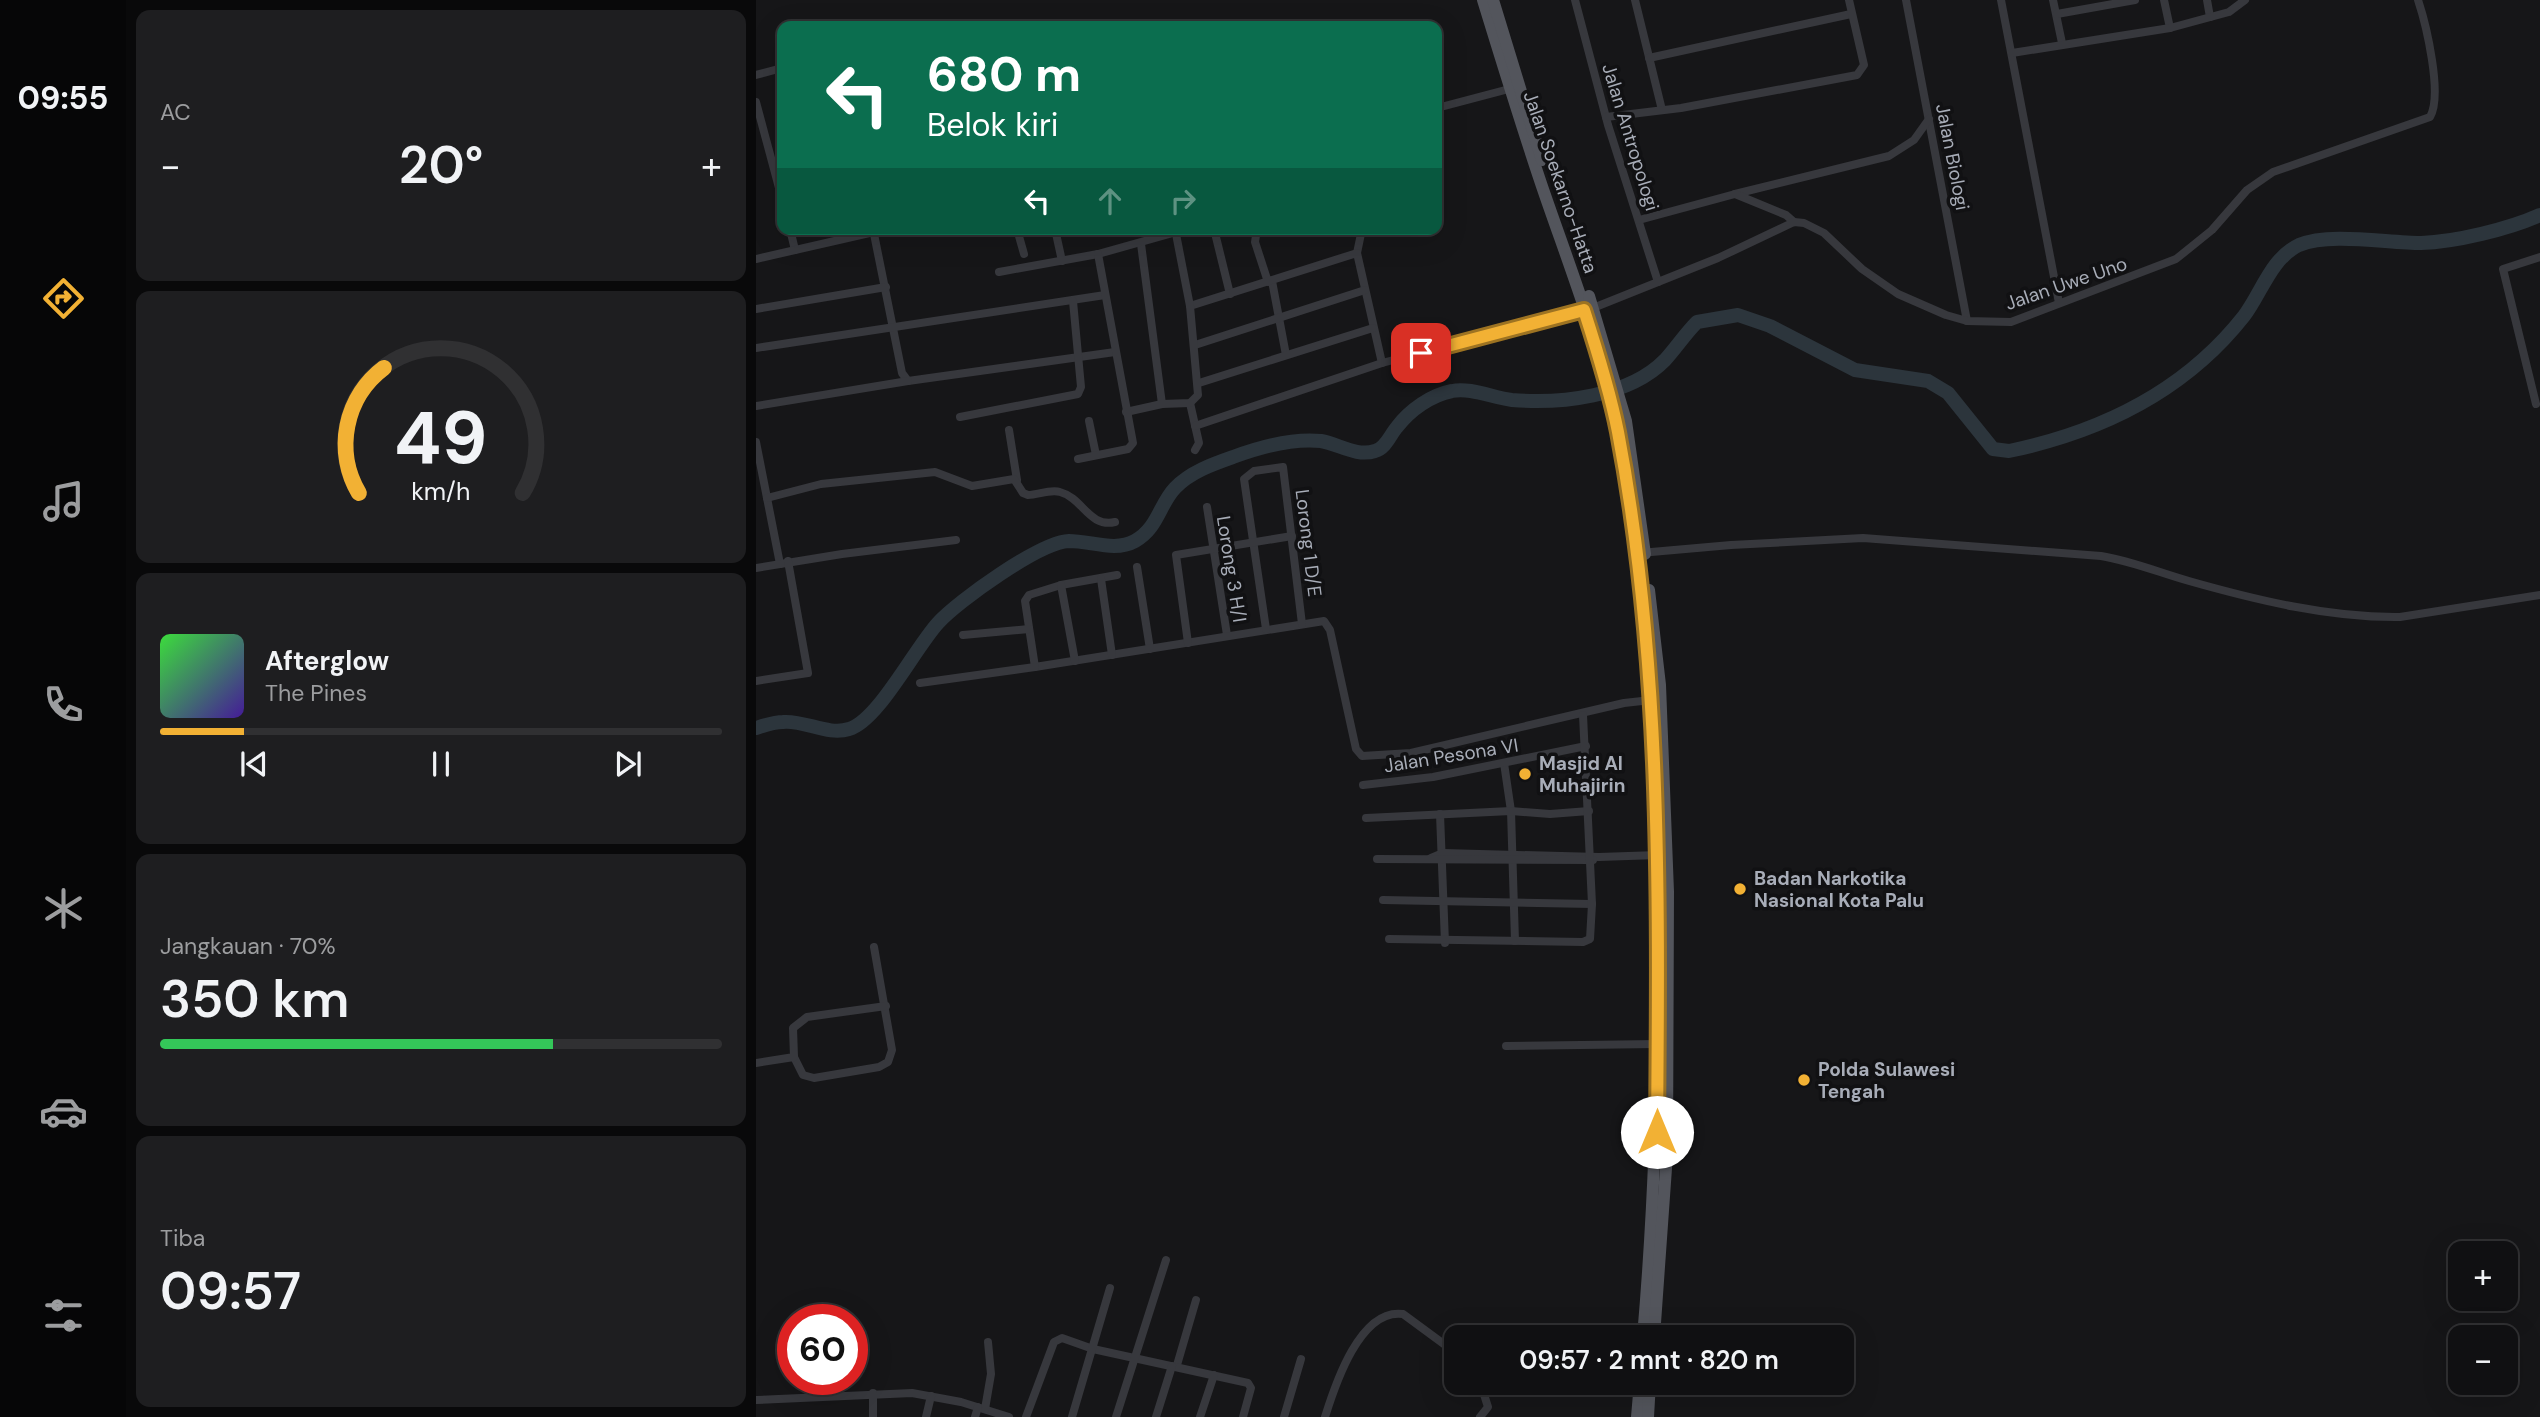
<!DOCTYPE html>
<html lang="id">
<meta charset="utf-8">
<style>
:root{--surface:#101012;--page:#1e1e20;--text:#f1f3f6;--muted:#9c9d9f;--line:#303032;--accent:#f2b134}
body{margin:0;font-family:"DM Sans",sans-serif;background:var(--page);color:var(--text);height:100vh;display:flex;flex-direction:column;font-size:26px;white-space:nowrap}
*{box-sizing:border-box;margin:0}
p{font-size:23px;color:var(--muted)}
.icon{flex:none;width:38px;height:38px;fill:none;stroke:currentColor;stroke-width:2;stroke-linecap:round;stroke-linejoin:round}
.map{position:relative;flex:1;overflow:hidden}
.side{display:flex;flex-direction:column;gap:10px;padding:10px;background:#09090a;width:630px}
.side>*{flex:none}
.guide{position:absolute;left:21px;top:21px;width:665px;height:214px;border-radius:14px;box-shadow:0 7px 28px #0002,0 0 0 2px var(--line);background:#0b6e4f;color:#fff;overflow:hidden}
.fabs{position:absolute;left:1692px;top:1241px;display:grid;gap:14px}
.fabs a{display:grid;place-items:center;width:70px;height:70px;border-radius:14px;background:var(--surface);box-shadow:0 7px 28px #0002,0 0 0 2px var(--line);font-size:35px}
.speed{position:absolute;left:21px;top:1304px;display:flex;gap:14px;font-size:35px;font-weight:700;text-align:center}
.speed>*{display:grid;place-content:center;width:91px;height:91px;border-radius:50%;background:var(--surface);box-shadow:0 7px 28px #0002,0 0 0 2px var(--line);line-height:1}
.speed .limit{border:10px solid #d22;background:#fff;color:#111}
.pin{position:absolute;display:grid;place-items:center;width:60px;height:60px;color:#fff;margin:-30px;border-radius:14px;box-shadow:0 4px 10px #0006}
.me{position:absolute;width:77px;margin:-38px;rotate:0deg;stroke-linejoin:round;filter:drop-shadow(0 0 5px #0008)}
.turn{display:flex;align-items:center;gap:24px;height:147px;padding:0 35px;font-size:32px}
.turn .icon{width:91px;height:91px;stroke-width:2.5}
.turn b{display:block;font-size:49px;line-height:60px}
.lanes{display:flex;align-items:center;height:66px;padding:0 35px;background:#0003;justify-content:center;gap:35px;direction:ltr}
.lanes .off{opacity:.35}
.big{font-size:52px;font-weight:600;line-height:1.1}
.side .card{flex:1;display:flex;flex-direction:column;justify-content:center;gap:10px;min-width:0;padding:0 24px;border-radius:14px;background:var(--page)}
.side .dial{align-items:center;gap:0}
.dial svg{height:182px;overflow:visible;fill:none;stroke:var(--line);stroke-width:7;stroke-linecap:round;text-anchor:middle}
.dial text{fill:var(--text);stroke:none}
.song{display:flex;align-items:center;gap:21px}
.cover{width:84px;height:84px;border-radius:10px;background:linear-gradient(135deg,hsl(120 70% 55%),hsl(260 70% 35%))}
.played{height:7px;border-radius:4px;background:linear-gradient(90deg,var(--accent) 15%,var(--line) 15%)}
.keys{display:flex;justify-content:space-around;direction:ltr}
.heat{display:flex;justify-content:space-between;align-items:center;font-size:38px;direction:ltr}
.charge{height:10px;border-radius:5px;background:linear-gradient(90deg,#34c759 70%,var(--line) 0)}
.trip{position:absolute;left:688px;top:1325px;width:410px;height:70px;border-radius:14px;background:var(--surface);box-shadow:0 7px 28px #0002,0 0 0 2px var(--line);font-weight:600;line-height:70px;text-align:center}
main{display:flex;flex:1;min-height:0}
.tab-bar{display:flex;flex-direction:column;width:126px;justify-content:space-around;align-items:center;background:#060607;color:var(--muted)}
.tab-bar .icon{width:49px;height:49px}
.tab-bar .selected{color:var(--accent)}
.tab-bar b{font-size:32px;color:var(--text)}
.map>svg:first-child{display:block}
</style>
<main>
<nav class="tab-bar">
<b>09:55</b>
<svg class="icon selected" aria-label="directions" viewBox="0 0 24 24"><path d="M12 3l9 9-9 9-9-9zM9 14v-3h6M13 9l2 2-2 2"/></svg>
<svg class="icon" aria-label="music" viewBox="0 0 24 24"><path d="M9 18V5l10-2v13"/><circle cx="6" cy="18" r="3"/><circle cx="16" cy="16" r="3"/></svg>
<svg class="icon" aria-label="phone" viewBox="0 0 24 24"><path d="M5 4h4l2 5-3 2q2 4 5 5l2-3 5 2v4C11 20 4 13 5 4z"/></svg>
<svg class="icon" aria-label="climate" viewBox="0 0 24 24"><path d="M12 3v18M4 7l16 10M4 17L20 7"/></svg>
<svg class="icon" aria-label="car" viewBox="0 0 24 24"><path d="M5 17H2v-5l4-1 3-4h7l3 4 3 1v5h-3M9 17h6M6 11h13"/><circle cx="7" cy="17" r="2"/><circle cx="17" cy="17" r="2"/></svg>
<svg class="icon" aria-label="filters" viewBox="0 0 24 24"><path d="M4 7h16M4 17h16"/><circle cx="9" cy="7" r="2"/><circle cx="15" cy="17" r="2"/></svg>
</nav>
<section class="side">
<div class="card"><p>AC</p>
<div class="heat"><a>−</a><b class="big">20°</b><a>+</a></div>
</div>
<div class="card dial"><svg viewBox="0 0 100 80">
<path d="M14 69A42 42 0 1 1 86 69"/>
<path d="M14 69A42 42 0 0 1 25 14" stroke="#f2b134"/>
<text x="50" y="56" font-size="32" font-weight="700">49</text>
<text x="50" y="72" font-size="11">km/h</text>
</svg></div>
<div class="card">
<div class="song"><i class="cover"></i><div><b>Afterglow</b><p>The Pines</p></div></div>
<div class="played"></div>
<div class="keys"><svg class="icon" aria-label="previous" viewBox="0 0 24 24"><path d="M18 5L8 12l10 7zM5 5v14"/></svg><svg class="icon" aria-label="pause" viewBox="0 0 24 24"><path d="M8 5v14M16 5v14"/></svg><svg class="icon" aria-label="next" viewBox="0 0 24 24"><path d="M6 5l10 7-10 7zM19 5v14"/></svg></div>
</div>
<div class="card"><p>Jangkauan · 70%</p><b class="big">350 km</b><div class="charge"></div></div>
<div class="card"><p>Tiba</p><b class="big">09:57</b></div>
</section>
<div class="map">
<svg width="1784" height="1417" viewBox="0 0 1784 1417">
<rect width="100%" height="100%" fill="#161618"/>
<g fill="none" stroke-linecap="round" stroke-linejoin="round">
<path stroke="#2c353c" stroke-width="14" d="M0,728C9,725 18,722 27,722C49,720 72,736 93,729C122,721 159,648 182,623C202,601 284,542 313,541C335,541 359,552 379,541C402,528 403,505 419,488C434,472 457,464 477,457C504,447 536,438 565,441C583,444 600,457 619,451C630,448 634,435 641,427C654,410 675,395 696,391C714,387 738,398 756,400C804,404 873,397 909,360C920,348 929,334 941,322L982,315L1014,326L1099,370L1172,381L1192,393L1237,449L1253,451C1344,432 1429,391 1488,316C1505,294 1515,258 1543,245C1574,232 1630,243 1665,243C1699,242 1753,229 1784,215"/>
<g stroke="#37383d" stroke-width="8">
<polyline points="819,0 852,125 902,282"/>
<polyline points="879,0 906,110"/>
<polyline points="1150,0 1211,321"/>
<polyline points="1245,0 1303,303"/>
<polyline points="1297,0 1306,43"/>
<polyline points="1408,0 1414,28"/>
<polyline points="1451,0 1454,17"/>
<polyline points="1301,14 1379,0"/>
<polyline points="1256,53 1414,28 1473,12 1489,0"/>
<polyline points="893,58 1095,14"/>
<polyline points="0,75 26,68"/>
<polyline points="0,102 26,199"/>
<polyline points="681,108 753,89"/>
<polyline points="850,117 925,108 1101,75 1108,65 1093,0"/>
<polyline points="979,194 1133,156 1158,140 1173,119"/>
<polyline points="883,220 979,194 1030,215 1038,222"/>
<polyline points="34,229 39,250"/>
<polyline points="117,229 146,373 152,381 359,352"/>
<polyline points="261,229 268,254"/>
<polyline points="299,229 306,261"/>
<polyline points="458,229 474,294"/>
<polyline points="501,229 499,242 512,282"/>
<polyline points="385,244 406,404"/>
<polyline points="601,253 606,229"/>
<polyline points="0,259 131,229"/>
<polyline points="243,272 342,254 431,229"/>
<polyline points="516,281 530,355"/>
<polyline points="434,306 601,253 626,363"/>
<path d="M837,308L962,258L1038,222L1048,223L1068,233L1106,269L1142,294L1190,315L1211,321L1255,322L1420,259L1456,230L1491,190L1517,172L1674,117C1687,95 1670,24 1662,0"/>
<polyline points="0,309 130,287"/>
<polyline points="439,345 609,290"/>
<polyline points="0,348 349,295"/>
<polyline points="443,383 617,328"/>
<polyline points="434,403 443,443 439,450"/>
<polyline points="1780,404 1747,269 1784,257"/>
<polyline points="0,406 152,381"/>
<polyline points="370,412 406,404 434,403 442,395 434,306 420,234"/>
<polyline points="204,417 322,394 325,387 317,301"/>
<polyline points="333,421 340,455"/>
<polyline points="439,426 626,363 828,310"/>
<polyline points="253,430 261,480"/>
<polyline points="0,442 24,564"/>
<polyline points="322,459 372,449 377,443 342,254"/>
<path d="M11,498L65,484L179,472L216,486L258,479L267,493L272,495C282,495 294,489 304,492C327,498 333,528 359,522"/>
<polyline points="451,507 471,635"/>
<path d="M884,553L975,545L1107,538L1345,556C1376,561 1404,573 1433,581C1500,600 1574,618 1644,617L1784,595"/>
<polyline points="381,567 394,649"/>
<polyline points="0,568 86,554 200,540"/>
<polyline points="361,575 305,585 273,595 269,601 279,667 568,621 574,630 600,749 606,756 655,753 868,703 895,700"/>
<polyline points="345,579 356,655"/>
<polyline points="305,585 319,661"/>
<polyline points="510,629 488,479 498,471 527,467 546,624"/>
<polyline points="207,635 273,629"/>
<polyline points="432,643 420,555 536,536"/>
<polyline points="0,681 52,673 32,561"/>
<polyline points="164,683 279,667"/>
<polyline points="748,763 755,811 759,941"/>
<polyline points="607,785 677,777 830,746"/>
<polyline points="684,814 689,943"/>
<polyline points="610,818 755,811 794,814 833,811"/>
<polyline points="675,858 687,853 843,857 902,855"/>
<polyline points="621,859 837,860"/>
<polyline points="627,900 836,904"/>
<polyline points="633,939 827,942 834,939 836,904 827,715"/>
<polyline points="750,1046 901,1044"/>
<polyline points="38,1057 47,1075 58,1078 123,1067 132,1062 136,1050 118,947"/>
<polyline points="0,1063 38,1057 37,1028 51,1017 130,1006"/>
<polyline points="421,1365 440,1300"/>
<polyline points="0,1400 156,1393 205,1402 253,1417"/>
<polyline points="229,1409 235,1374 232,1342"/>
<polyline points="117,1417 117,1393"/>
<polyline points="170,1417 175,1396"/>
<polyline points="219,1417 222,1407"/>
<polyline points="270,1417 298,1342 306,1338 337,1349 492,1383 495,1388 487,1417"/>
<polyline points="316,1417 354,1288"/>
<polyline points="360,1417 410,1260"/>
<polyline points="400,1417 416,1366"/>
<polyline points="444,1417 458,1375"/>
<polyline points="528,1417 545,1359"/>
<path d="M569,1417C579,1385 604,1308 647,1314L700,1353"/>
<polyline points="724,1417 732,1407 724,1382"/>
</g>
<g stroke="#53555c" stroke-width="12">
<path d="M727,0C747,65 767,131 789,195C816,273 846,350 862,430C894,591 902,757 902,920C903,1060 899,1198 887,1337"/>
<polyline points="737,0 786,160"/>
<polyline points="833,296 870,421 889,554"/>
<polyline points="893,590 904,685 912,892 911,1154 898,1337"/>
<polyline points="881,1417 884,1382"/>
<polyline points="892,1417 894,1382"/>
</g>
</g>
<g fill="none" stroke-linecap="round" stroke-linejoin="round">
<defs>
<path id="route" d="M665,353L828,310C841,350 854,391 862,432C906,663 903,898 901,1132"/>
</defs>
<use href="#route" stroke="#9d7322" stroke-width="18"/>
<use href="#route" stroke="#f2b134" stroke-width="12"/>
</g>
<g fill="#f2b134" stroke="#111113" stroke-width="2.5">
<circle cx="769" cy="774" r="7"/>
<circle cx="984" cy="889" r="7"/>
<circle cx="1048" cy="1080" r="7"/>
</g>
<g text-anchor="middle" stroke-width="7" stroke-linejoin="round" paint-order="stroke">
<g font-size="19" fill="#a8adb8" stroke="#111113">
<text transform="translate(875 137) rotate(73)" y="7">Jalan Antropologi</text>
<text transform="translate(1197 157) rotate(79)" y="7">Jalan Biologi</text>
<text transform="translate(805 182) rotate(71)" y="7">Jalan Soekarno-Hatta</text>
<text transform="translate(1310 283) rotate(-19)" y="7">Jalan Uwe Uno</text>
<text transform="translate(553 543) rotate(83)" y="7">Lorong 1 D/E</text>
<text transform="translate(476 569) rotate(81)" y="7">Lorong 3 H/I</text>
<text transform="translate(695 755) rotate(-9)" y="7">Jalan Pesona VI</text>
</g>
<g font-size="19" font-weight="bold" fill="#a8adb8" stroke="#111113" text-anchor="start">
<text x="783" y="770">Masjid Al<tspan x="783" dy="22">Muhajirin</tspan></text>
<text x="998" y="885">Badan Narkotika<tspan x="998" dy="22">Nasional Kota Palu</tspan></text>
<text x="1062" y="1076">Polda Sulawesi<tspan x="1062" dy="22">Tengah</tspan></text>
</g>
</g>
</svg>
<div class="fabs">
<a>+</a>
<a>−</a>
</div>
<div class="speed"><div class="limit">60</div></div>
<div class="pin" style="left:665px;top:353px;background:#d93025"><svg class="icon" aria-label="arrive" viewBox="0 0 24 24"><path d="M6 21V4h12l-3 4 3 4H6"/></svg></div>
<svg class="me" style="left:901px;top:1132px" viewBox="-20 -20 40 40"><circle r="19" fill="#fff"/><path d="M0-13L10 11 0 6-10 11z" fill="#f2b134"/></svg>
<div class="trip">09:57 · 2 mnt · 820 m</div>
<div class="guide">
<div class="turn"><svg class="icon" aria-label="left" viewBox="0 0 24 24"><path d="M17 20v-9H6M10 6l-5 5 5 5"/></svg><div><b>680 m</b>Belok kiri</div></div>
<div class="lanes"><svg class="icon" aria-label="left" viewBox="0 0 24 24"><path d="M17 20v-9H6M10 6l-5 5 5 5"/></svg><svg class="icon off" aria-label="ahead" viewBox="0 0 24 24"><path d="M12 20V5M6 11l6-6 6 6"/></svg><svg class="icon off" aria-label="right" viewBox="0 0 24 24"><path d="M7 20v-9h11M14 6l5 5-5 5"/></svg></div>
</div>
</div>
</main>
